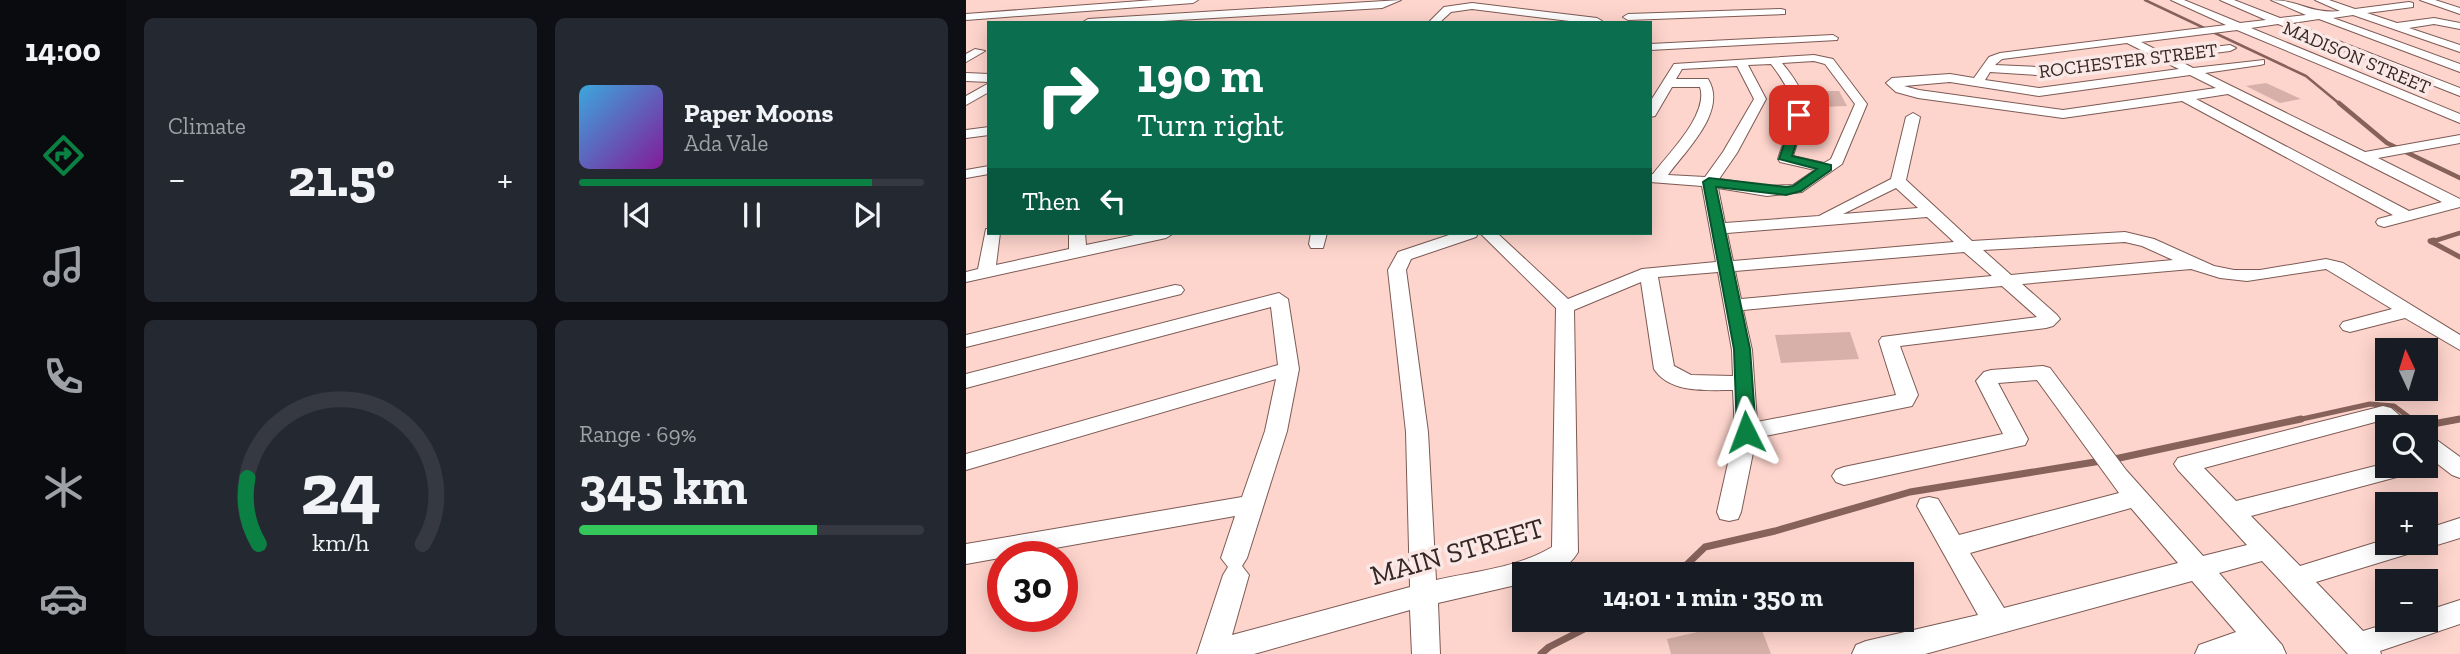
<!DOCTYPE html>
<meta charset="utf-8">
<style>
:root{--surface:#171b24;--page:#242831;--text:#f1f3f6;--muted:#9ea1a6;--line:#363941;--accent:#0b8043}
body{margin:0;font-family:"Zilla Slab",serif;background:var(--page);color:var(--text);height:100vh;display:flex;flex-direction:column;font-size:26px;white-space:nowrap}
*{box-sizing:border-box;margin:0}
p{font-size:23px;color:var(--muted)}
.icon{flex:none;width:38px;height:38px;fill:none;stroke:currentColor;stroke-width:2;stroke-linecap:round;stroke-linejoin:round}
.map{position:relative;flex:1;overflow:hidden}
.sheet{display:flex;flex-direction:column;gap:18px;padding:18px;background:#0d0f14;width:840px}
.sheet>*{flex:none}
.hud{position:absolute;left:21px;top:21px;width:665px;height:214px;border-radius:0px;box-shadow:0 4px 18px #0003;background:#0b6e4f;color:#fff;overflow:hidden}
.needle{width:46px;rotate:356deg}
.controls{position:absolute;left:1409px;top:338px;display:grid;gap:14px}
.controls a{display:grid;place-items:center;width:63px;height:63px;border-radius:0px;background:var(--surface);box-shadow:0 4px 18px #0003;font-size:35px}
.speed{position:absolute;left:21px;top:541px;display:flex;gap:14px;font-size:35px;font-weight:700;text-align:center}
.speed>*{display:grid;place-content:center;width:91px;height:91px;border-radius:50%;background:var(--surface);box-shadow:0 4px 18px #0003;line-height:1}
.speed .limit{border:10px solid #d22;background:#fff;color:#111}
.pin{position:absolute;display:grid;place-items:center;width:60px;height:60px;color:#fff;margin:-30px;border-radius:14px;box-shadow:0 4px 10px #0006}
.me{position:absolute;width:77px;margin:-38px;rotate:357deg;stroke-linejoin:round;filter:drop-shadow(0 0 5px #0008)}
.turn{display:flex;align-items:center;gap:24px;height:147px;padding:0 35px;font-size:32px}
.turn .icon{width:91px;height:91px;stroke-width:2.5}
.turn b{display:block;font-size:49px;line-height:60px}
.then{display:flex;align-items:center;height:66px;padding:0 35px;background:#0003;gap:14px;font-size:26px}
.big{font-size:52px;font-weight:700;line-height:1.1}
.sheet .widget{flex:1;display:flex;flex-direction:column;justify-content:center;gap:10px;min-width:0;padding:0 24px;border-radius:10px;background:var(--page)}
.sheet .dial{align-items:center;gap:0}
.dial svg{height:182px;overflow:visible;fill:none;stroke:var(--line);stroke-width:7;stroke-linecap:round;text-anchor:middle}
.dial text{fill:var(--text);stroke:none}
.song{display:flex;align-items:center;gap:21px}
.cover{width:84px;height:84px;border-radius:10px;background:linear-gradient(135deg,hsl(200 70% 55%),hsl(290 70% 35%))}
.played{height:7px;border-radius:4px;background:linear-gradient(90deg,var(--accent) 85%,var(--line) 85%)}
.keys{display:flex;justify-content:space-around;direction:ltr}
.heat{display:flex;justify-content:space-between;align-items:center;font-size:38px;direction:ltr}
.charge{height:10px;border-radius:5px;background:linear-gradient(90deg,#34c759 69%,var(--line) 0)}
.sheet .tiles{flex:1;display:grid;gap:18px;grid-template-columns:repeat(2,1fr)}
.trip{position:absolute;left:546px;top:562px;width:402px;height:70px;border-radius:0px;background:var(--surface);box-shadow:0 4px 18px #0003;font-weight:700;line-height:70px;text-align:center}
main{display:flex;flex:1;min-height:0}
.tab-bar{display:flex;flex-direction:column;width:126px;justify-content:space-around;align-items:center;background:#090b0e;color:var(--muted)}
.tab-bar .icon{width:49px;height:49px}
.tab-bar .selected{color:var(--accent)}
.tab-bar b{font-size:32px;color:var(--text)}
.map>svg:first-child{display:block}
</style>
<main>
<nav class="tab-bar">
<b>14:00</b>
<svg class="icon selected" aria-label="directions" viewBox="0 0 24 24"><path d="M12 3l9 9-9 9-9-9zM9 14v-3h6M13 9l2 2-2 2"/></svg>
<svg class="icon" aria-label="music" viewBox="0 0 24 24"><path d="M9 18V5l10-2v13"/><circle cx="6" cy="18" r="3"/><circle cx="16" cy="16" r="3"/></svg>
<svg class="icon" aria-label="phone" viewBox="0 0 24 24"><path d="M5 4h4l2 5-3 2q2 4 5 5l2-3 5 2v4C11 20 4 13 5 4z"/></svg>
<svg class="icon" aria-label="climate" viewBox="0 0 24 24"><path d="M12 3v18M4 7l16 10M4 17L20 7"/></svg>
<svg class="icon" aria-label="car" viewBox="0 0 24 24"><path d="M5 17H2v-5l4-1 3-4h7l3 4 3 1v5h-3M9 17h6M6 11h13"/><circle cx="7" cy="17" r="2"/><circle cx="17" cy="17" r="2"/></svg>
</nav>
<section class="sheet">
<div class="tiles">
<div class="widget"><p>Climate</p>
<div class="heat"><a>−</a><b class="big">21.5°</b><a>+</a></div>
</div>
<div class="widget">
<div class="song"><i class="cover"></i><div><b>Paper Moons</b><p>Ada Vale</p></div></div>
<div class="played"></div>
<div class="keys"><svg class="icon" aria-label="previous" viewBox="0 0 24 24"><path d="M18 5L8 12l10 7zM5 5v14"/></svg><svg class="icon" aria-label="pause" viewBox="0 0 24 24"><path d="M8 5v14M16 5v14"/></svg><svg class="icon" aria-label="next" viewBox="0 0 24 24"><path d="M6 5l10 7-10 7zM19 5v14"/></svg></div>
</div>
<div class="widget dial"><svg viewBox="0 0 100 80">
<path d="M14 69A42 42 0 1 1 86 69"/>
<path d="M14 69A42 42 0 0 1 9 40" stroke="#0b8043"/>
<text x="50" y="56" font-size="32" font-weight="700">24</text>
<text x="50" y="72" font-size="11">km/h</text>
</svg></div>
<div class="widget"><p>Range · 69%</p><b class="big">345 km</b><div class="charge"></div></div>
</div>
</section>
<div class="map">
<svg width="1494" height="654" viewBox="0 0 1494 654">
<rect width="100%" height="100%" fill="#fed5cd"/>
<g fill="#d7b1a9">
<polygon points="1300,83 1335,99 1314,103 1280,86"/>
<polygon points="845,91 873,91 881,106 852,107"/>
<polygon points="884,332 893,359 815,363 809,335"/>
<polygon points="784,620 792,620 805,654 705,654 701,639"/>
</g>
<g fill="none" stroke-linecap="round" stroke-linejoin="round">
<polyline stroke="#86625b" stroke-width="2.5" points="1179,0 1340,76 1375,105"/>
<g stroke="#86625b" stroke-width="4.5">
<polyline points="1373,103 1421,143 1494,178"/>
<polyline points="1465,242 1494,233"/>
</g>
<g stroke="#86625b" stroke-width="5">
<polyline points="1468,240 1464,241 1494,257"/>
<polyline points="1327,421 1404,404 1428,406 1448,421"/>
<polyline points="1486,421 1494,419"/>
</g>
<g stroke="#86625b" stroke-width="7">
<polyline points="1446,419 1456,426 1494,419"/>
<polyline points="1144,460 1335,419"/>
<polyline points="711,574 739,547 809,531 944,492 1135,461"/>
<polyline points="575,654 583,647 636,620"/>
</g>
<defs>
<g id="minor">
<polygon points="188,0 232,0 227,3 0,20 0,14"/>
<polygon points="435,0 416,8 163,23 117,22 122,19"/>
<path d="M1205,0H1218L1274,23L1300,20L1254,0H1268L1314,18L1340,15L1305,0C1333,0 1344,14 1374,11L1349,0H1363L1389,9L1443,2L1447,3V7L1401,13L1431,23L1468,18L1494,23V29L1468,24L1443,28L1494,45V52L1387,15L1367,18L1494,64V72L1353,19L1326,23L1494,88V96L1312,24L1285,28L1494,114V123L1271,30L1175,42L1197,53L1264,45L1270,48L1264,51L1208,58L1227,68L1298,60V64L1294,65L1239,73L1399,152L1494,135V143L1412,158L1494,199V207L1418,227L1412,225L1410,222L1412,219L1427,215L1216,101L1097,118L952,98L930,92L920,83L926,78L984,74L1008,78L1023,57L1034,53L1260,25ZM1161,43L1183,54L1071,67L1029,65L1036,59ZM1194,60L1213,69L1073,88L1019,80L1024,72L1071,75ZM1224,75L1250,88L1097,110L953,90L938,86L984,82L1073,96ZM1262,94L1476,202L1443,211L1230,99Z"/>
<polygon points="1454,0 1469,0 1494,8 1494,14"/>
<polygon points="506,3 631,18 636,21 620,23 506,9 485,12 473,23 462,23 478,7"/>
<polygon points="815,9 819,10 819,14 662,20 657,17 662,14"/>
<polygon points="867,35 872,38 871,40 684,50 684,44"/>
<polygon points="9,49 19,51 0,62 0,54"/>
<path d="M848,55L867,59L901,104L876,164L836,192L801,196L752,188L759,223L853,216L925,179L940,117L947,113L954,117L940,180L1006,241L1159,232L1188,239L1248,266L1268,270H1294L1360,259L1377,263L1494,335V350L1439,318L1384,332L1377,330L1374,326L1377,322L1426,309L1360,269L1281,281L1254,278L1225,269L1056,284L1091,315L1094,319L1087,326L1080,328L934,346L952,395L946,406L790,438L775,512L772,519L763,521L754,519L751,512L769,432L767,390C742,390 704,394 688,369L675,282L608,310L612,552C601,572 579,574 558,574V582L550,585L472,603L474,654H446L444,610L288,654H231L257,575L262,567L255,558L269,516L0,564V544L276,497L299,431L310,379L0,470V454L312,365L305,307L0,388V374L313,293L322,299L333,369L321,431L281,558L276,566L283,575L266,635L444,587L440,432L422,270L432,252L489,233H512L510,237L445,259L440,270L462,432L470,580C510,571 551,568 586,547L590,308L514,233H531L602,299L676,269L750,262L736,186L684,182V174H687C703,153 743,114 734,87H706L689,116L684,117V102L708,64ZM848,61L859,64L889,104L865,159L858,163L827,156C841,111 849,103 816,63ZM805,64C837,105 827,113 812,159L814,162L849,170L827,185L801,186L753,179L771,153L800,99L782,65ZM771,66L788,99L757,152L739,177L702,175C720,150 762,111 742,79H710L716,69ZM930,188L952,208L877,214ZM961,217L988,242L767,261L761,233ZM1159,242L1176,246L1207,260L1045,275L1017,250ZM998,252L1026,276L775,299L769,271ZM752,272L766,350L767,376L725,375L708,366L692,277ZM1036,286L1071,317L916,337L913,341L930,395L791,422L786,350L777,310Z"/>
<polygon points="0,73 23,74 23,82 0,81"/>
<polygon points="23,83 23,92 0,105 0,96"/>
<polygon points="23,127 23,135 0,138 0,130"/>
<polygon points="23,166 23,174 0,178 0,170"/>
<polygon points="20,229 23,229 23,233 34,233 30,265 103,249 103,233 119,233 120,245 178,233 208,233 200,238 0,282 0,272 12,269"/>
<polygon points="345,233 361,233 357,248 345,248 343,244"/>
<polygon points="209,285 215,286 218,290 215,294 0,347 0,335"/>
<path d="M1077,366L1084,368L1160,470L1237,556L1281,545L1212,470L1208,464L1212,458L1417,406L1425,408L1447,427H1421L1413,421L1238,468L1270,501L1421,463V466H1453L1450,472L1442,474L1285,516L1334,566L1421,539V542H1460V529L1494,518V538L1350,582L1397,631L1433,620H1460V611L1494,600V624L1414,651L1415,654H1382L1296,561L1253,573L1316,645L1320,654H1229L1233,645L1270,632L1226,581L959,654H886L890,645L900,641L1012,615L951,506L954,499L963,497L972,499L993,535L1153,493L1071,380L1032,383L1062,439L1059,445L878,485L870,482L866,476L870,470L878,467L1037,434L1010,381L1018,372L1025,370ZM1165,508L1212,563L1038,608L1004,553Z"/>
<polygon points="1460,436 1468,438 1494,457 1494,478 1486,475 1460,455"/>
</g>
</defs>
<use href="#minor" stroke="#7d5a54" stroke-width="2"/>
<use href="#minor" fill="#fff" fill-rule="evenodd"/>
</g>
<polygon fill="#0b8043" stroke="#07532c" stroke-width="2" points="833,112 839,115 826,156 865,165 865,170 835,191 820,195 750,187 784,349 790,432 787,437 774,437 771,432 768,349 737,182 743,178 820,187 827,186 851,169 813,159 828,115"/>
<g text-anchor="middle" stroke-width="7" stroke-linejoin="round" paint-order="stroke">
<g font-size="19" fill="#362724" stroke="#f9e8e5">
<text transform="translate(1391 57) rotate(23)" y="7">MADISON STREET</text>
<text transform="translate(1162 60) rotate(-7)" y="7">ROCHESTER STREET</text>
</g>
<g font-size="28" fill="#362724" stroke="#f9e8e5">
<text transform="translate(491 551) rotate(-16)" y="10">MAIN STREET</text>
</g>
</g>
</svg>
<div class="controls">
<a><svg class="needle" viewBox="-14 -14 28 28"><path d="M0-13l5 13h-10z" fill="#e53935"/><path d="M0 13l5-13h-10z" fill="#9ea1a6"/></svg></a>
<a><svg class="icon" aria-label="search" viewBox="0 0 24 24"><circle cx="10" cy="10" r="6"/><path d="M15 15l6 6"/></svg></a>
<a>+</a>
<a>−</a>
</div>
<div class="speed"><div class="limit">30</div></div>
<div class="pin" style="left:833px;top:115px;background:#d93025"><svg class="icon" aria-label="arrive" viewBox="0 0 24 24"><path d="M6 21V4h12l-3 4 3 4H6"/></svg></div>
<svg class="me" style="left:780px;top:432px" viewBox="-20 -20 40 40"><path d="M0-17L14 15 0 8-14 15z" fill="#0b8043" stroke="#fff" stroke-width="4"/></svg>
<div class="trip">14:01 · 1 min · 350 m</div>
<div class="hud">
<div class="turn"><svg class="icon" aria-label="right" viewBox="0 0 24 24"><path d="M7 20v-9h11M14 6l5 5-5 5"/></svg><div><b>190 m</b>Turn right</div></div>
<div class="then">Then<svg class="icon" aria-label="left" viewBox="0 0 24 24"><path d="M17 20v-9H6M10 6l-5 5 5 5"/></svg></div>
</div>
</div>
</main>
